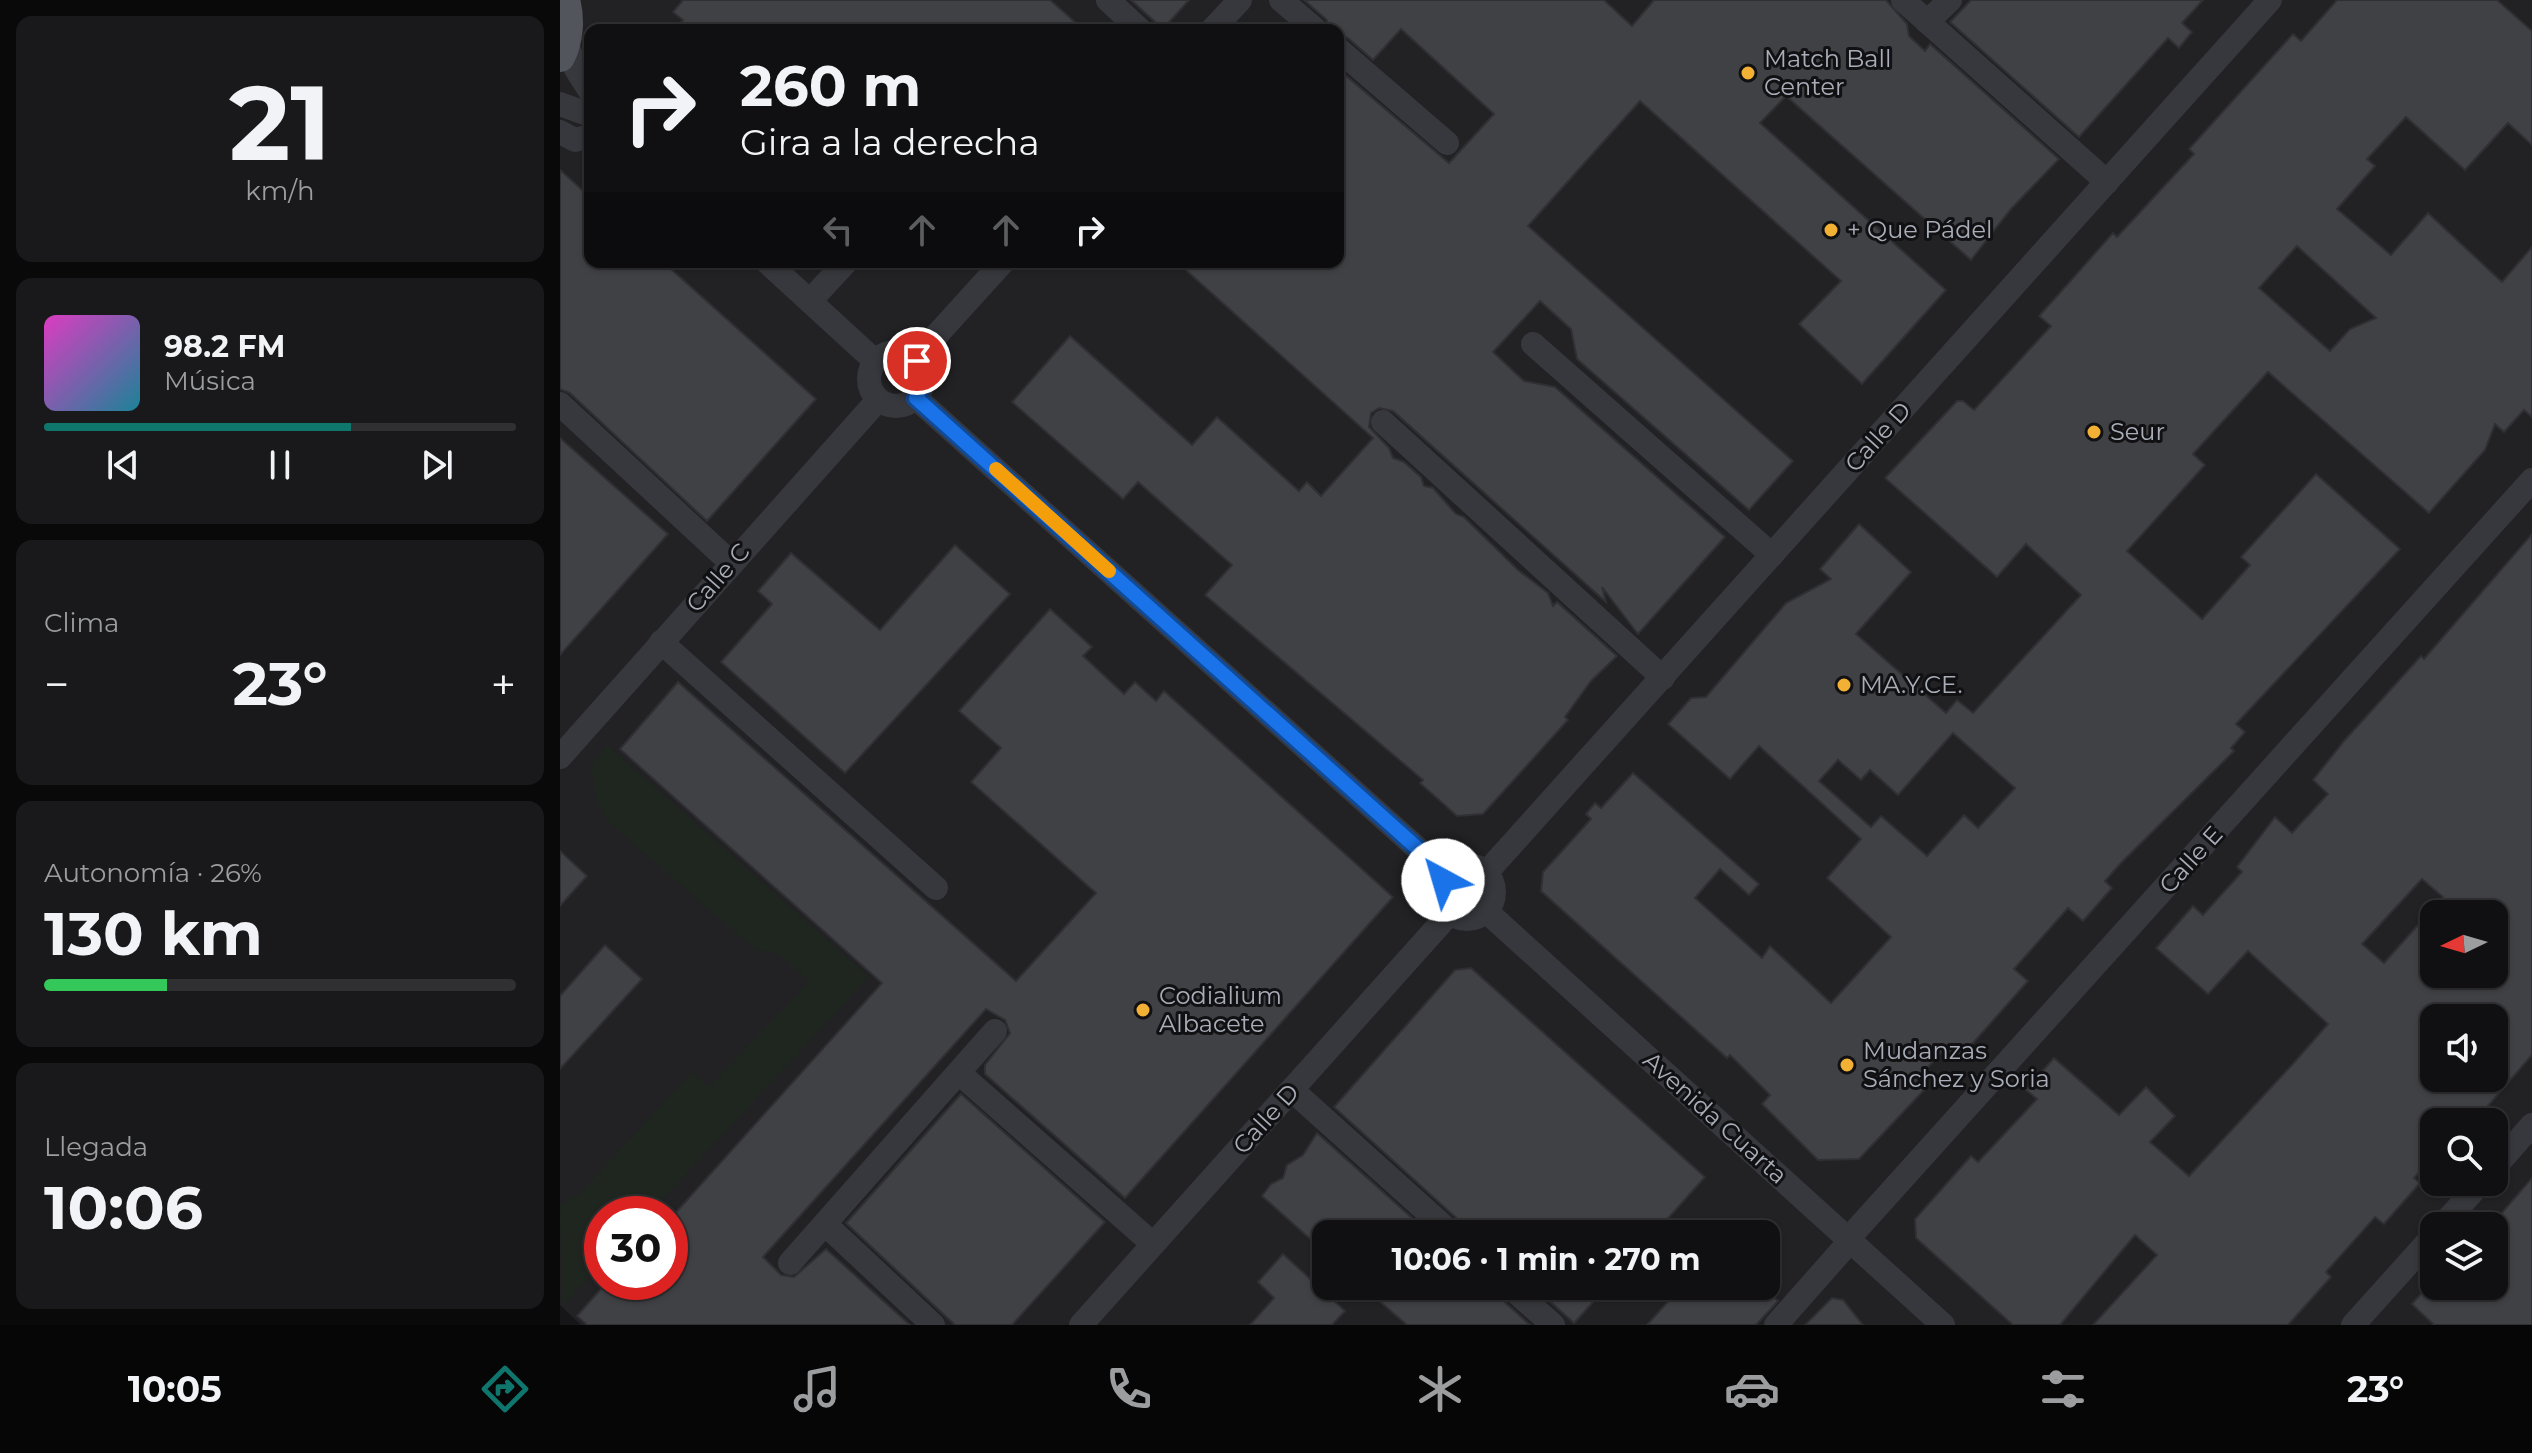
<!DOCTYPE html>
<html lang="es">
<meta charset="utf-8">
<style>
:root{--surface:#101012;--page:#19191b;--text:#f1f3f6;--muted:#9c9d9f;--line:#303032;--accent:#0f766e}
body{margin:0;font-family:Montserrat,sans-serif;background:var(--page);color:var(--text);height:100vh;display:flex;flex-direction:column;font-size:30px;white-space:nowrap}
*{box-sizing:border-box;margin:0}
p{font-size:26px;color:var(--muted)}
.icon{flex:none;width:44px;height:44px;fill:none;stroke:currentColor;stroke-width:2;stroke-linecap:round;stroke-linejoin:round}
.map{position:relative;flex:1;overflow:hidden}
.panel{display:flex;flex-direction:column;gap:16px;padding:16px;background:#09090a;width:560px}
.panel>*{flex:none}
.banner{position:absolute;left:24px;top:24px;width:760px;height:244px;border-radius:16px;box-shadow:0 2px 6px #0004,0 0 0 2px var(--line);background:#101012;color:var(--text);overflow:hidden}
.needle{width:52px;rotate:265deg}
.tools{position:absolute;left:1860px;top:900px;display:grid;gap:16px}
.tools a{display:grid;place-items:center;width:88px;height:88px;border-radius:16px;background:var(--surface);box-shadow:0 2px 6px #0004,0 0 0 2px var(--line);font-size:40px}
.speed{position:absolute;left:24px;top:1196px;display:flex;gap:16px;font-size:40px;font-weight:700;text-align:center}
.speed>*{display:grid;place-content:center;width:104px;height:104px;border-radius:50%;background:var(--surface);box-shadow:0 2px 6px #0004,0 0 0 2px var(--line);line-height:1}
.speed .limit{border:12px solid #d22;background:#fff;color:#111}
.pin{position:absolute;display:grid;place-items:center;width:68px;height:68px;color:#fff;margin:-34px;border:4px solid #fff;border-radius:50%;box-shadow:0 2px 8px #0007}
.me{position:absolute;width:88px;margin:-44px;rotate:321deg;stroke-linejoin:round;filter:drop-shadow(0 0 6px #0008)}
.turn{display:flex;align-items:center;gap:28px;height:168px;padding:0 24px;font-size:36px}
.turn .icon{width:104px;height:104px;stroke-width:2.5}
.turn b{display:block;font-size:56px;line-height:68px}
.lanes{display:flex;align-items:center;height:76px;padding:0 24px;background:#0003;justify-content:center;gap:40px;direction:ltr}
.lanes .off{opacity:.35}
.big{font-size:60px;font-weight:700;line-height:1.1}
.panel .tile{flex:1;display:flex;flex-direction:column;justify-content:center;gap:12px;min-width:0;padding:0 28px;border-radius:16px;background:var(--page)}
.panel .dial{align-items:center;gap:0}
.dial b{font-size:104px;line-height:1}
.song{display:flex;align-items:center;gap:24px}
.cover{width:96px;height:96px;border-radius:12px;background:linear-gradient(135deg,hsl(310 70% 55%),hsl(190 70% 35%))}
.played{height:8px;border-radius:4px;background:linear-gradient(90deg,var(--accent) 65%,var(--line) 65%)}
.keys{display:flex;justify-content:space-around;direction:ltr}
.heat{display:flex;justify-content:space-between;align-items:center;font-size:44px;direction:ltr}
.charge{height:12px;border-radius:6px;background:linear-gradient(90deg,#34c759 26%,var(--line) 0)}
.trip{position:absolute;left:752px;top:1220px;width:468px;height:80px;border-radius:16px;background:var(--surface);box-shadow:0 2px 6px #0004,0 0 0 2px var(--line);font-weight:700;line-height:80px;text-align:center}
.tab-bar{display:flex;height:128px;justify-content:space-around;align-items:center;background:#060607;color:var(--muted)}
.tab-bar .icon{width:56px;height:56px}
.tab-bar .on{color:var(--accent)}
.tab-bar b{font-size:36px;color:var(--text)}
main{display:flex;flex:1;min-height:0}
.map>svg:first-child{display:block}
</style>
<main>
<section class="panel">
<div class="tile dial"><b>21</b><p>km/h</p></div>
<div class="tile">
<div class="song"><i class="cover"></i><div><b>98.2 FM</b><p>Música</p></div></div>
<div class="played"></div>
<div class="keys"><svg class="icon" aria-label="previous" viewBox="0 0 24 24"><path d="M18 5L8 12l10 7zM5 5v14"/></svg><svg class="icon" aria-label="pause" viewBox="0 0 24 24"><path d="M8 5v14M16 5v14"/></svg><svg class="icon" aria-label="next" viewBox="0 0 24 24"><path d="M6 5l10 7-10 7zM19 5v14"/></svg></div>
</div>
<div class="tile"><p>Clima</p>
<div class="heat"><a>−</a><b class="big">23°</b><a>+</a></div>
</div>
<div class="tile"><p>Autonomía · 26%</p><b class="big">130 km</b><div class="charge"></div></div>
<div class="tile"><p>Llegada</p><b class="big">10:06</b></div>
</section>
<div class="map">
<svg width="1972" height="1325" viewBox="0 0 1972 1325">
<rect width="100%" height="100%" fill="#161618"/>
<path fill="#222225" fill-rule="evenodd" d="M0,0H1972V1325H21L0,1305ZM30,30H778V262H30ZM1874,914H1934V974H1874ZM1874,1018H1934V1078H1874ZM1874,1122H1934V1182H1874ZM42,1214H110V1282H42ZM1874,1226H1934V1286H1874ZM766,1234H1206V1286H766Z"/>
<polygon fill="#1e261f" points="47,745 309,977 89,1214 42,1214 42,1264 2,1307 0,1205 19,1194 132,1072 149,1087 250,981 215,952 196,950 50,823 37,803 31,766"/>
<g fill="#404145" stroke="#303034" stroke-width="2" fill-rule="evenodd">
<polygon points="123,0 490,0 524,30 114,30 123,20 113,12"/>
<polygon points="571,0 629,0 603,29"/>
<polygon points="744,0 1044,0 1072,26 1094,0 1326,0 1347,24 1349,36 1365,51 1370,44 1499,159 1451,209 1411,260 1226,96 1200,123 1386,290 1302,384 1239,324 1281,281 1080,101 968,226 1233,461 1189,510 1017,359 1011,329 980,301 933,352 964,381 995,387 1165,537 1078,634 1042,587 1046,602 833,411 819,408 811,413 809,427 829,448 833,458 844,462 861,477 864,486 873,488 896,514 904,517 958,570 988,593 993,606 997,602 1057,656 1031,681 1005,717 1008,720 923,814 897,816 860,783 863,780 645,595 672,565 578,482 563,499 452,402 510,336 632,445 657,417 739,491 747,482 761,496 813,438 617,262 778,262 778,69 889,163 934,114 841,29 813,60 788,38 778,34 778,30 771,30 766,19"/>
<polygon points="1411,0 1643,0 1622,23 1632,32 1619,48 1608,38 1519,137 1390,22"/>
<path d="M1777,0H1937L1972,31V145L1948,123L1905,170L1846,117L1807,159L1815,166L1777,209L1831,255L1868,213L1942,282L1972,247V417L1964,410L1944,432L1935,424L1925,450L1869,513L1708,372L1633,454L1645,465L1567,551L1642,619L1690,565L1681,557L1756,474L1840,549L1676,724L1685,732L1671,748L1674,751L1560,864L1545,881L1552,888L1523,921L1508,908L1454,969L1468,981L1398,1060L1385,1048L1356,1081L1365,1089L1299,1159L1258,1160L1202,1104L1210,1095L1170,1055L1167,1058L981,891L983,872L1031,819L1026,814L1035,803L1041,808L1073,773L1199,884L1189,895L1160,869L1135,898L1202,958L1210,946L1271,1003L1331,937L1267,878L1301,839L1199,746L1170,779L1108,724L1131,698L1146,697L1226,603L1271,579L1260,569L1299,524L1351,572L1296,634L1386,713L1397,700L1413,713L1521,595L1466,544L1437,577L1325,478L1397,401H1403L1414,410L1491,326L1479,316L1498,295L1553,233L1557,237L1634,154L1629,149L1733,34L1741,41ZM1737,246L1816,318L1790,329L1770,351L1699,288ZM1393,733L1455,788L1418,828L1404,815L1367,856L1321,816L1311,827L1259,781L1278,760L1301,780L1310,770L1338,795Z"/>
<polygon points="0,170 30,197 30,262 103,262 256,399 147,521 10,393 0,389"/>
<polygon points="0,438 108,534 0,655"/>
<path d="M1972,534V1055L1914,1122H1874V1156L1854,1178L1860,1183L1824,1224L1815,1217L1766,1272L1771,1277L1728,1325H1533L1597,1255L1575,1235L1500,1325H1453L1356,1238L1355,1219L1411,1156L1418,1162L1477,1099L1466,1090L1494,1058L1559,1115L1586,1087L1615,1116L1590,1142L1629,1176L1731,1066L1768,1024L1688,951L1648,994L1596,948L1633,906L1643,915L1661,895L1682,872L1677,867L1715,817L1732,833L1768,794L1753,780L1784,741L1861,656L1864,659ZM1862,879L1883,897L1824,963L1802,944ZM1874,914H1934V974H1874ZM1874,1018H1934V1078H1874Z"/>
<polygon points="395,545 450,594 285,773 161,662 212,604 198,591 231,553 320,630"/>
<polygon points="490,609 532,647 523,656 564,694 575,682 596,701 604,691 833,897 565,1198 425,1074 425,1065 450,1033 445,1020 426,1009 203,1257 221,1275 234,1277 266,1249 350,1325 27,1325 17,1316 47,1282 110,1282 110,1219 322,983 60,749 118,682 456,981 536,893 411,782 441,748 399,711"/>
<polygon points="0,851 27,876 0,906"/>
<polygon points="45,945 82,979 0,1069 0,996"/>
<polygon points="911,968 1145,1177 1094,1234 907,1234 902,1223 774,1107 895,970"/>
<polygon points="401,1094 545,1222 452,1325 395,1325 286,1223"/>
<polygon points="757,1133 870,1234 766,1234 766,1253 702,1196 711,1184 723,1178 727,1165 743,1155"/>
<polygon points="1972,1178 1972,1325 1874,1325 1852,1304 1868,1286 1934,1286 1934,1222"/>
<polygon points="723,1254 785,1311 772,1325 690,1325 714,1298 698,1282"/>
<polygon points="802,1286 934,1286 939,1297 970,1325 847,1325"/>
<polygon points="973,1286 1048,1286 1014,1323"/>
<polygon points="1122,1286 1202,1286 1218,1301 1196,1325 1087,1325"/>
<polygon points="1272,1298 1283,1300 1303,1325 1245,1325"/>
</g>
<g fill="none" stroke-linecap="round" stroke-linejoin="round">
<g stroke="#37383d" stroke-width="24">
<polyline points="548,0 580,30"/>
<polyline points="721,0 756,30"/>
<polyline points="1343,0 1547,182"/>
<polyline points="1367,22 1390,0"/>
<polyline points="652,30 680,0"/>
<polyline points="6,42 16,69 30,91"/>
<polyline points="778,49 887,143"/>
<polyline points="0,104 30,115"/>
<polyline points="0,132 15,140 30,136"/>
<polyline points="207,262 316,362"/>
<polyline points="250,301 286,262"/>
<polyline points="973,344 1212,555"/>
<circle cx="336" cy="379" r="27"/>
<polyline points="355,359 443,262"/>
<polyline points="356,398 887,875"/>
<polyline points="0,404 170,562"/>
<polyline points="823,422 1103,678"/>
<polyline points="101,642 376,888"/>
<polyline points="0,757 318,400"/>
<circle cx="907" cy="892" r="27"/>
<polyline points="926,873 1710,0"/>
<polyline points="926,911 1383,1325"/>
<polyline points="399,1073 593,1244"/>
<polyline points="732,1090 892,1234"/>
<polyline points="1934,1168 1972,1125"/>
<polyline points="265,1224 373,1325"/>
<polyline points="1882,1226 1921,1182"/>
<polyline points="1289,1238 1972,480"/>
<polyline points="230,1263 435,1031"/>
<polyline points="949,1286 993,1325"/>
<polyline points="521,1325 890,913"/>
<polyline points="1216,1325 1291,1240"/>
<polyline points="1793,1325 1874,1235"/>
</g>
<path stroke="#53555c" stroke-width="30" d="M0,57C9,40 10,18 5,0"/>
</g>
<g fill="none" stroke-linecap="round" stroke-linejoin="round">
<defs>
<polyline id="route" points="357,361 364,381 356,398 887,875 883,880"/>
</defs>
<use href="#route" stroke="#114b97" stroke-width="20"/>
<use href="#route" stroke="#1a73e8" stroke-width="14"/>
<polyline stroke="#f59e0b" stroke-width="14" points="436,469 549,571"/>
</g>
<g fill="#f2b134" stroke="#111113" stroke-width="3">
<circle cx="1188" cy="73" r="8"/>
<circle cx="1271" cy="230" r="8"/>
<circle cx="1534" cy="432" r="8"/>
<circle cx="1284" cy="685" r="8"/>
<circle cx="583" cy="1010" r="8"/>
<circle cx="1287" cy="1065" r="8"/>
</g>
<g text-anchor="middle" stroke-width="6" stroke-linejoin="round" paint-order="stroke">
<g font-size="24" fill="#a8adb8" stroke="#111113" text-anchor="start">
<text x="1204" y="67">Match Ball<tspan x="1204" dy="28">Center</tspan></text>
<text x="1287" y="238">+ Que Pádel</text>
<text x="1550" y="440">Seur</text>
<text x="1300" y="693">MA.Y.CE.</text>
<text x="599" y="1004">Codialium<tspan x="599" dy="28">Albacete</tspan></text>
<text x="1303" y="1059">Mudanzas<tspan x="1303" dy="28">Sánchez y Soria</tspan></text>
</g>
<g font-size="24" fill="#a8adb8" stroke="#111113">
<text transform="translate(1318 437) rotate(-48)" y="8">Calle D</text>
<text transform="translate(158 578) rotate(-49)" y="8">Calle C</text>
<text transform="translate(1631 860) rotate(-48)" y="8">Calle E</text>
<text transform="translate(1155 1118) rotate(42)" y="8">Avenida Cuarta</text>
<text transform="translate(706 1119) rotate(-48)" y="8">Calle D</text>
</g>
</g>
</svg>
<div class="tools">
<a><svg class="needle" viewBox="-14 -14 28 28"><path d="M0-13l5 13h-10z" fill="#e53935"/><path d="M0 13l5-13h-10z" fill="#9c9d9f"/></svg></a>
<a><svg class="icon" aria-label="sound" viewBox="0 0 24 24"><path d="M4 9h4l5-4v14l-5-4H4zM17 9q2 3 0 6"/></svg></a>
<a><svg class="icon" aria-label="search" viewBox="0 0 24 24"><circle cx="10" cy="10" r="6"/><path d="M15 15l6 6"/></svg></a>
<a><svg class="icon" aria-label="layers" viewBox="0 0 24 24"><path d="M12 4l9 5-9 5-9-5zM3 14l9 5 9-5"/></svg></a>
</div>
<div class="speed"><div class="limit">30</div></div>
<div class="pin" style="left:357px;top:361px;background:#d93025"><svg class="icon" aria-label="arrive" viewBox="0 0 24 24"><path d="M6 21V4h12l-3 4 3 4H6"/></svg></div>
<svg class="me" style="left:883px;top:880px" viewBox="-20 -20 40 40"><circle r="19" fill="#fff"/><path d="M0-13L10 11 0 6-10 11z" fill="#1a73e8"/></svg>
<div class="trip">10:06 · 1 min · 270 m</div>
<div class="banner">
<div class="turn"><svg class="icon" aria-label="right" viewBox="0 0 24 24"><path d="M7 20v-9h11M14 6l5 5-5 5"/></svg><div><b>260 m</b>Gira a la derecha</div></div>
<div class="lanes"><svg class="icon off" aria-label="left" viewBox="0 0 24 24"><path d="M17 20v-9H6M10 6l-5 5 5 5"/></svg><svg class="icon off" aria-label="ahead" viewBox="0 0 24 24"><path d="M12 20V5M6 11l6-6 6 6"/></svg><svg class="icon off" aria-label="ahead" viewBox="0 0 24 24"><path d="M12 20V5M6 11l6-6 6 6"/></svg><svg class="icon" aria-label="right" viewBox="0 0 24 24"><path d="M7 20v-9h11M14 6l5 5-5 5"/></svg></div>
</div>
</div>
</main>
<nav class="tab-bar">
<b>10:05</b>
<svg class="icon on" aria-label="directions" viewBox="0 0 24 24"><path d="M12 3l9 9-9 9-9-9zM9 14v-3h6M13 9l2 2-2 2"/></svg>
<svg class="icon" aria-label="music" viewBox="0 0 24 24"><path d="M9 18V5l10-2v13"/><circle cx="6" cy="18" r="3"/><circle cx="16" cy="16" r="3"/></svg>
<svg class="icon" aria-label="phone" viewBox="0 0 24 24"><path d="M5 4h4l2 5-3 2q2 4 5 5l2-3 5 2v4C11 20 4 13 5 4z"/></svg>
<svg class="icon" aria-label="climate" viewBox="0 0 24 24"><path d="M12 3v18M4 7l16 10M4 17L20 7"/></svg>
<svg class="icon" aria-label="car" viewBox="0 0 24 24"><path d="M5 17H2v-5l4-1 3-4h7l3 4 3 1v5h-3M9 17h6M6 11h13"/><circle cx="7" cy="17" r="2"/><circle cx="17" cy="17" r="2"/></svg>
<svg class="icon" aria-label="filters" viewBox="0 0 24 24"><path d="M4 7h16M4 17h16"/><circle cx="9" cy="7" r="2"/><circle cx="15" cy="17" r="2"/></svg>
<b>23°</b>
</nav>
